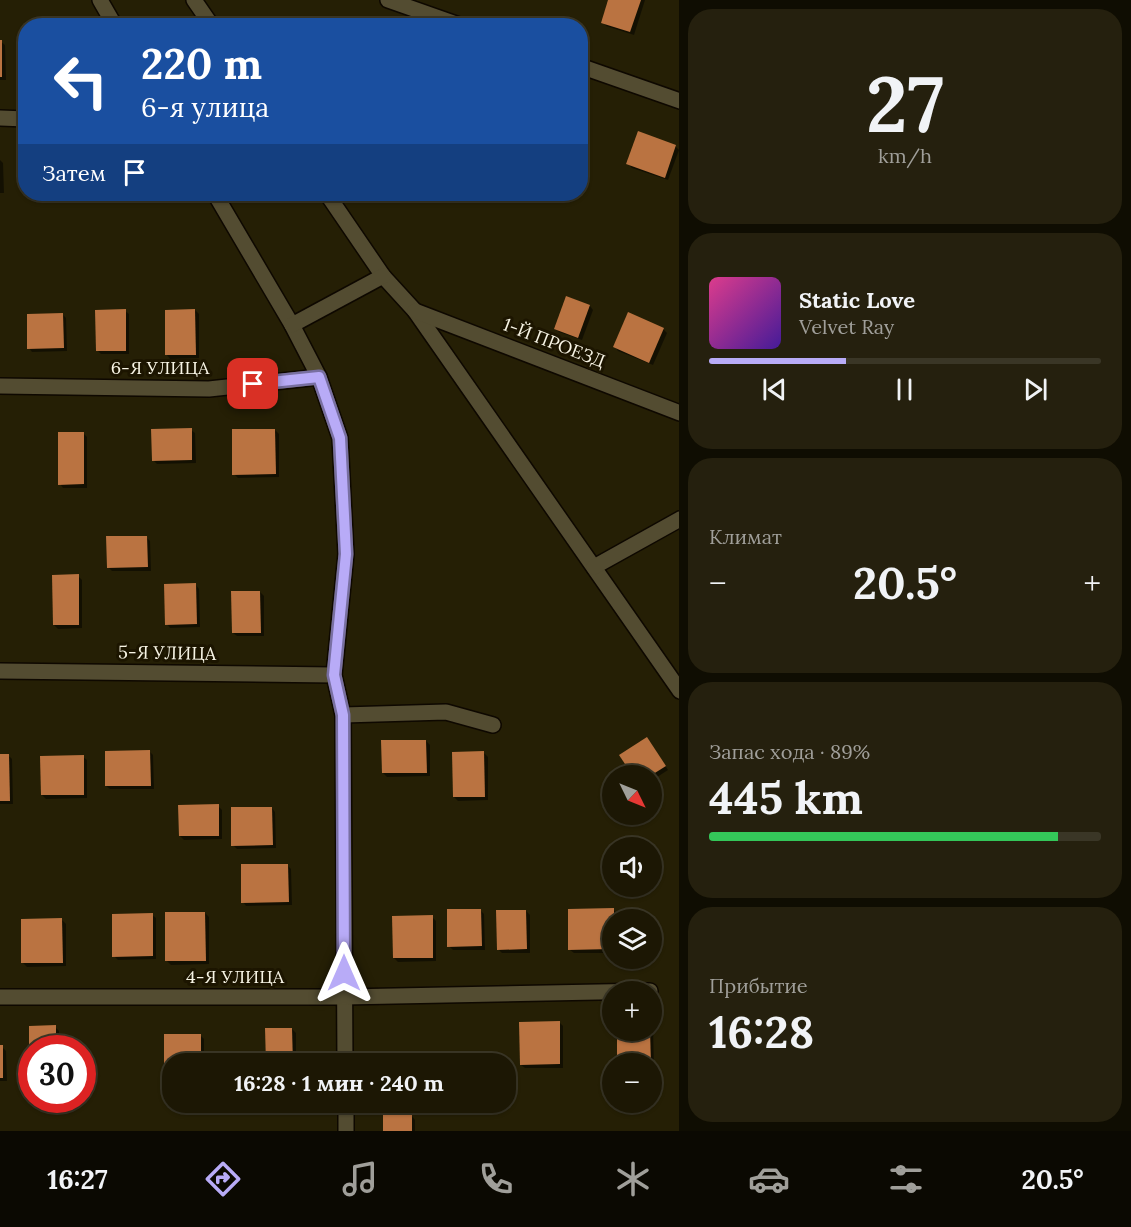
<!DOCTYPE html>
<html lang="ru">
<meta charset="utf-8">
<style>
:root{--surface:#1c1704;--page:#25200e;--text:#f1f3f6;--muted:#a09f9a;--line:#3a3626;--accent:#b8abf7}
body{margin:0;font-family:Lora,serif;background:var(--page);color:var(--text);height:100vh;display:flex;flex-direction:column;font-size:22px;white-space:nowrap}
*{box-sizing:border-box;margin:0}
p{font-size:20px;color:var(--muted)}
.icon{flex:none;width:33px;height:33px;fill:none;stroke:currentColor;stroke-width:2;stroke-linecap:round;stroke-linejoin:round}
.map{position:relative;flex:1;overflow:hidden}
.drawer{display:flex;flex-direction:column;gap:9px;padding:9px;background:#0f0d02;width:452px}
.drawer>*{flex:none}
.top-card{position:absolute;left:18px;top:18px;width:570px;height:183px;border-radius:24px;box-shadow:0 2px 4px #0004,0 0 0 2px var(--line);background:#1a4fa0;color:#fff;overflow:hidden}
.needle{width:39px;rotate:133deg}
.controls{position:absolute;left:602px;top:765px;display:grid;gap:12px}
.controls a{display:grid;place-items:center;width:60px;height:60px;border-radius:50%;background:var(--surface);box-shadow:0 2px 4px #0004,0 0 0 2px var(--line);font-size:30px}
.speed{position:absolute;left:18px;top:1035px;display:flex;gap:12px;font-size:30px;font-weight:700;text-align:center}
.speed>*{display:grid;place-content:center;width:78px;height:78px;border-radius:50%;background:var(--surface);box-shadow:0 2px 4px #0004,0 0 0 2px var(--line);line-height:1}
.speed .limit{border:9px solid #d22;background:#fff;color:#111}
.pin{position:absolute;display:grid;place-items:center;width:51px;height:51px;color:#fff;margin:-26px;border-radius:12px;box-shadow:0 3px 9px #0006}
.me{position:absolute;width:66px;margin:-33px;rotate:0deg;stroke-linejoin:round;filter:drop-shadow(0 0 4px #0008)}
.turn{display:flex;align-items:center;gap:21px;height:126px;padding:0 24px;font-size:27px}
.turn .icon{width:78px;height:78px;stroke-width:2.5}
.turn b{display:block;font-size:42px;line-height:51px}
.then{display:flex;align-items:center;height:57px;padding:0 24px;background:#0003;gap:12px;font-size:22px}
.big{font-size:45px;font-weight:800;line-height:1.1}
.drawer .tile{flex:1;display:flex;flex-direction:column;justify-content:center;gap:9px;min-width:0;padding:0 21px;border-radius:24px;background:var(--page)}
.drawer .dial{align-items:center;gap:0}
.dial b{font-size:78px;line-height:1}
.song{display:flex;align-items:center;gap:18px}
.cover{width:72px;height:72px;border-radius:9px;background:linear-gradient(135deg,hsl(330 70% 55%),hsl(260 70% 35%))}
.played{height:6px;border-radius:3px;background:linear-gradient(90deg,var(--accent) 35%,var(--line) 35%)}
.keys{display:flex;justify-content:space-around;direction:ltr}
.heat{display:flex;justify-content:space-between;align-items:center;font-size:33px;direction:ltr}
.charge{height:9px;border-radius:4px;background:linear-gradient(90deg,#34c759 89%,var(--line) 0)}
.trip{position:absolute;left:162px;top:1053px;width:354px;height:60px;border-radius:24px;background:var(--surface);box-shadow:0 2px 4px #0004,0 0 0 2px var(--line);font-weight:800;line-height:60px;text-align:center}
.tabs{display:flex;height:96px;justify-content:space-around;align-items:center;background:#0b0902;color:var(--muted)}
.tabs .icon{width:42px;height:42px}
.tabs .on{color:var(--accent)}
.tabs b{font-size:27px;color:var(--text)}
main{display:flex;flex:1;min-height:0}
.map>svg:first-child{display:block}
</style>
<main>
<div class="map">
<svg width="680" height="1131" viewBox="0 0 680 1131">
<rect width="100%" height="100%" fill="#251f05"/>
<g fill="#0007">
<polygon points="609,0 645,0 634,35 606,26 603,22"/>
<polygon points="0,41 5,45 6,80 0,80"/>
<polygon points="675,146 679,150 668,180 632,168 628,164"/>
<polygon points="0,160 3,163 4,193 0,193"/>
<polygon points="103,194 130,194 130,196 106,197"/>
<polygon points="567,298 590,306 593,310 582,340 559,332 556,329"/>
<polygon points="195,310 199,314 199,358 170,359 167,355"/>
<polygon points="125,311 129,314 129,354 101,354 97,350"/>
<polygon points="63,315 66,318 67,351 32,352 29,348"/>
<polygon points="663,329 667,333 653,365 618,351 615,347"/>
<polygon points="191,430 195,433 196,463 157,464 153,460"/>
<polygon points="275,430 279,434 279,477 238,478 234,474"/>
<polygon points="83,433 87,437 87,488 63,488 60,484"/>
<polygon points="146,537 150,541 151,571 112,571 109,568"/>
<polygon points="78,576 82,580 82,628 58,629 54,625"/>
<polygon points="196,585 199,589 200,627 170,628 167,624"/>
<polygon points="260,592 264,596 264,636 237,636 233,633"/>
<polygon points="426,741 430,745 430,776 387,777 383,773"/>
<polygon points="650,742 668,770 651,781 651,776 635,776"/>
<polygon points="150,752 153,755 154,789 110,789 106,786"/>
<polygon points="484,753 488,757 488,800 458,801 454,797"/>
<polygon points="0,756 9,756 12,759 13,804 0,804"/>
<polygon points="83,757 87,760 87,798 46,799 42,795"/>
<polygon points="218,806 222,810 222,839 184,840 180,836"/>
<polygon points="272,808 275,812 276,848 237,849 233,845"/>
<polygon points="287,865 291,869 292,905 246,906 243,902"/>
<polygon points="480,910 484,914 485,950 453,950 449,946"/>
<polygon points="614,910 617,914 617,920 612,920 612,953 574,953 570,950"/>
<polygon points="526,911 530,915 530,953 502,953 498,949"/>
<polygon points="205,913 209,917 209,964 171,965 167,961"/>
<polygon points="152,915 156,918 156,959 118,960 114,956"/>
<polygon points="432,917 436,921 436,961 398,962 394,958"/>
<polygon points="62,920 66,924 66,966 27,967 23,963"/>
<polygon points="559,1022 563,1026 563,1068 525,1068 521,1065"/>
<polygon points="651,1024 653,1026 654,1068 651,1068 651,1064 619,1064 619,1030 651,1030"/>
<polygon points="30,1027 55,1027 59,1031 59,1048 32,1048 32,1075"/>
<polygon points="292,1029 296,1033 296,1064 267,1064"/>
<polygon points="200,1035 204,1039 204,1064 172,1064 172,1079 169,1079 166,1076 165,1036"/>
<polygon points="0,1047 2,1047 6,1051 7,1081 0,1081"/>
<polygon points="412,1116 415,1120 415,1131 385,1131"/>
</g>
<g fill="#ba7341">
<polygon points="608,0 641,0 630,32 601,23"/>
<rect x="0" y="40" width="2" height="37"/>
<polygon points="638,131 676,145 665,178 626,164"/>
<polygon points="566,296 590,305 578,338 554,329"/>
<polygon points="126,309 126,351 96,351 95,310"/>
<polygon points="195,309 196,355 165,355 165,310"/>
<polygon points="628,312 664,328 649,363 613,347"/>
<polygon points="63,313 64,348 27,349 27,314"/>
<polygon points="192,428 192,460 152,461 151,429"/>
<polygon points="232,429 275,429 276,474 232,475"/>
<polygon points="58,432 84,432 84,484 58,485"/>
<polygon points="106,536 147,536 148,567 107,568"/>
<polygon points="79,574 79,625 53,625 52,575"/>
<polygon points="196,583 197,624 165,625 164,584"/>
<polygon points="231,591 260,591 261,633 232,633"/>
<polygon points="647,737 666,766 650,776 633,776 619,755"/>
<polygon points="381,740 426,740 427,773 382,773"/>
<polygon points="150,750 151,786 105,786 105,751"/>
<polygon points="484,751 485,797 453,797 452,752"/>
<polygon points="0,754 9,754 10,801 0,801"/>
<polygon points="84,755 84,795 41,795 40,756"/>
<polygon points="219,804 219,836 179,836 178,805"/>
<polygon points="231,807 272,807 273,845 231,846"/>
<polygon points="241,864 288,864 289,902 241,903"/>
<polygon points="614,908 614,920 612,920 612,949 568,950 568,909"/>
<polygon points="447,909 481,909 482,946 447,947"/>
<polygon points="496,910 526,910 527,949 497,950"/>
<polygon points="165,912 205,912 206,961 165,961"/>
<polygon points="153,913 153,956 112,957 112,914"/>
<polygon points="433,915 433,958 393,958 392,916"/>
<polygon points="62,918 63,963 21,963 21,919"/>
<polygon points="560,1021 560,1064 520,1065 519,1022"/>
<polygon points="56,1025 56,1048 32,1048 32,1075 29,1075 29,1026"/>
<polygon points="265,1028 292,1028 293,1064 266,1064"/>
<polygon points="617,1030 650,1030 651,1064 617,1064"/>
<polygon points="164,1034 201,1034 201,1064 172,1064 172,1076 164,1076"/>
<rect x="0" y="1045" width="3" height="33"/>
<polygon points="412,1114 412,1131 383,1131 383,1115"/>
</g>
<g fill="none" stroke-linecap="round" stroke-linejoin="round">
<defs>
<g id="minor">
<polyline points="100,0 115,26"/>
<polyline points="194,0 212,26"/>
<polyline points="388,0 462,26"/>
<polyline points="580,66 680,101"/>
<polyline points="0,118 26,119"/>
<polyline points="215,194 292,325 319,377 340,438 346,554 334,675 343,715 345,1064"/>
<polyline points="327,194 383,276 415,311 680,691"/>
<polyline points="415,311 680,413"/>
<polyline points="292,325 383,276"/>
<polyline points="0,386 209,389 319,377"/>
<polyline points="594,567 680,519"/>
<polyline points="0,671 334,675"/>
<polyline points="343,715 446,712 493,725"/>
<polyline points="0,997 344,997 650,991"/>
<polyline points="346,1102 346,1131"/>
</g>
</defs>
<use href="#minor" stroke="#0e0800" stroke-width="18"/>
<use href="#minor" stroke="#534c31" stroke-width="15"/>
</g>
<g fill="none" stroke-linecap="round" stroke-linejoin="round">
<defs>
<polyline id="route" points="253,384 319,377 340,438 346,554 334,675 343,715 344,973"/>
</defs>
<use href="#route" stroke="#786fa1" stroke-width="15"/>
<use href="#route" stroke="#b8abf7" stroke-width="10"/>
</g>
<g text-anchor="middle" stroke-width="6" stroke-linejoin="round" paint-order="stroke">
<g font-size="18" fill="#f8f5e5" stroke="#1c1500">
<text transform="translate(554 343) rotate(21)" y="6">1-Й ПРОЕЗД</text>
<text x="160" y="374">6-Я УЛИЦА</text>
<text transform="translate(167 653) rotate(1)" y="6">5-Я УЛИЦА</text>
<text x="235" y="983">4-Я УЛИЦА</text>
</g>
</g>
</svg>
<div class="controls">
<a><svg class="needle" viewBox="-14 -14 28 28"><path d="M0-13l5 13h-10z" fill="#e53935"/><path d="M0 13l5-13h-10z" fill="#a09f9a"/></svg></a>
<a><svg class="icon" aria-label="sound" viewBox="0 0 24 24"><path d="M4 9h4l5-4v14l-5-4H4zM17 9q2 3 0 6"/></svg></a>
<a><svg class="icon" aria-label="layers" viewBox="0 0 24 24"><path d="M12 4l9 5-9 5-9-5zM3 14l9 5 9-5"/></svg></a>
<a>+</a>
<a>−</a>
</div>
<div class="speed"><div class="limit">30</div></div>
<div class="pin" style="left:253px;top:384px;background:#d93025"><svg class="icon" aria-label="arrive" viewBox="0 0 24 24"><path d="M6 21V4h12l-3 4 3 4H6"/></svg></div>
<svg class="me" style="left:344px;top:973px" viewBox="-20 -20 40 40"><path d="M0-17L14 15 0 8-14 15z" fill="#b8abf7" stroke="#fff" stroke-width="4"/></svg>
<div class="trip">16:28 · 1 мин · 240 m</div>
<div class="top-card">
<div class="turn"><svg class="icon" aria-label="left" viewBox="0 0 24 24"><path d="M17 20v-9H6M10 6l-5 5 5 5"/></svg><div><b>220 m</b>6-я улица</div></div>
<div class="then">Затем<svg class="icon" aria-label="arrive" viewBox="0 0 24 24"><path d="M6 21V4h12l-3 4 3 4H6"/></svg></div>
</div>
</div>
<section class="drawer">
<div class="tile dial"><b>27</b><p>km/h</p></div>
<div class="tile">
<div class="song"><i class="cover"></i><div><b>Static Love</b><p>Velvet Ray</p></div></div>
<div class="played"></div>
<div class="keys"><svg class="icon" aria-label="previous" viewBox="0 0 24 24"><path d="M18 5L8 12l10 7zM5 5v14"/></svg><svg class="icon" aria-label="pause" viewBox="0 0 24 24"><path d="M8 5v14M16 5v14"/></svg><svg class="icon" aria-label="next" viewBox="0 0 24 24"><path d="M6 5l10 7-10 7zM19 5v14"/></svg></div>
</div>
<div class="tile"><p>Климат</p>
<div class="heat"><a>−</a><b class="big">20.5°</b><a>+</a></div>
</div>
<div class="tile"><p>Запас хода · 89%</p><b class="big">445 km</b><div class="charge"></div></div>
<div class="tile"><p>Прибытие</p><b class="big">16:28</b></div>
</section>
</main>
<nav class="tabs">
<b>16:27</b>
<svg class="icon on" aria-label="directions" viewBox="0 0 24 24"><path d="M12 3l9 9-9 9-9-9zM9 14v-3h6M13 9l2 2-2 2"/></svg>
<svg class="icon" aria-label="music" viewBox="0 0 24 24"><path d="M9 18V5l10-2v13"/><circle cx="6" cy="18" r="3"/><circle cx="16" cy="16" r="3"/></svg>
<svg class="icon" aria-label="phone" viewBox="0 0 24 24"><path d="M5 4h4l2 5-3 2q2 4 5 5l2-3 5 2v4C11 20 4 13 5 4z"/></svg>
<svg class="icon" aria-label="climate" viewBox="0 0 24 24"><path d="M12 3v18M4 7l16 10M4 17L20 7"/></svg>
<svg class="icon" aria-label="car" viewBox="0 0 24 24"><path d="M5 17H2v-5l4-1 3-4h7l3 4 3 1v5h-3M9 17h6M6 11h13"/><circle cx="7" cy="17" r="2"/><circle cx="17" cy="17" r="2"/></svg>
<svg class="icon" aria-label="filters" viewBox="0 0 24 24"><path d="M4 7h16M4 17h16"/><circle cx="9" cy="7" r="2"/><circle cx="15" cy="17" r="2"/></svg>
<b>20.5°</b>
</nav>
